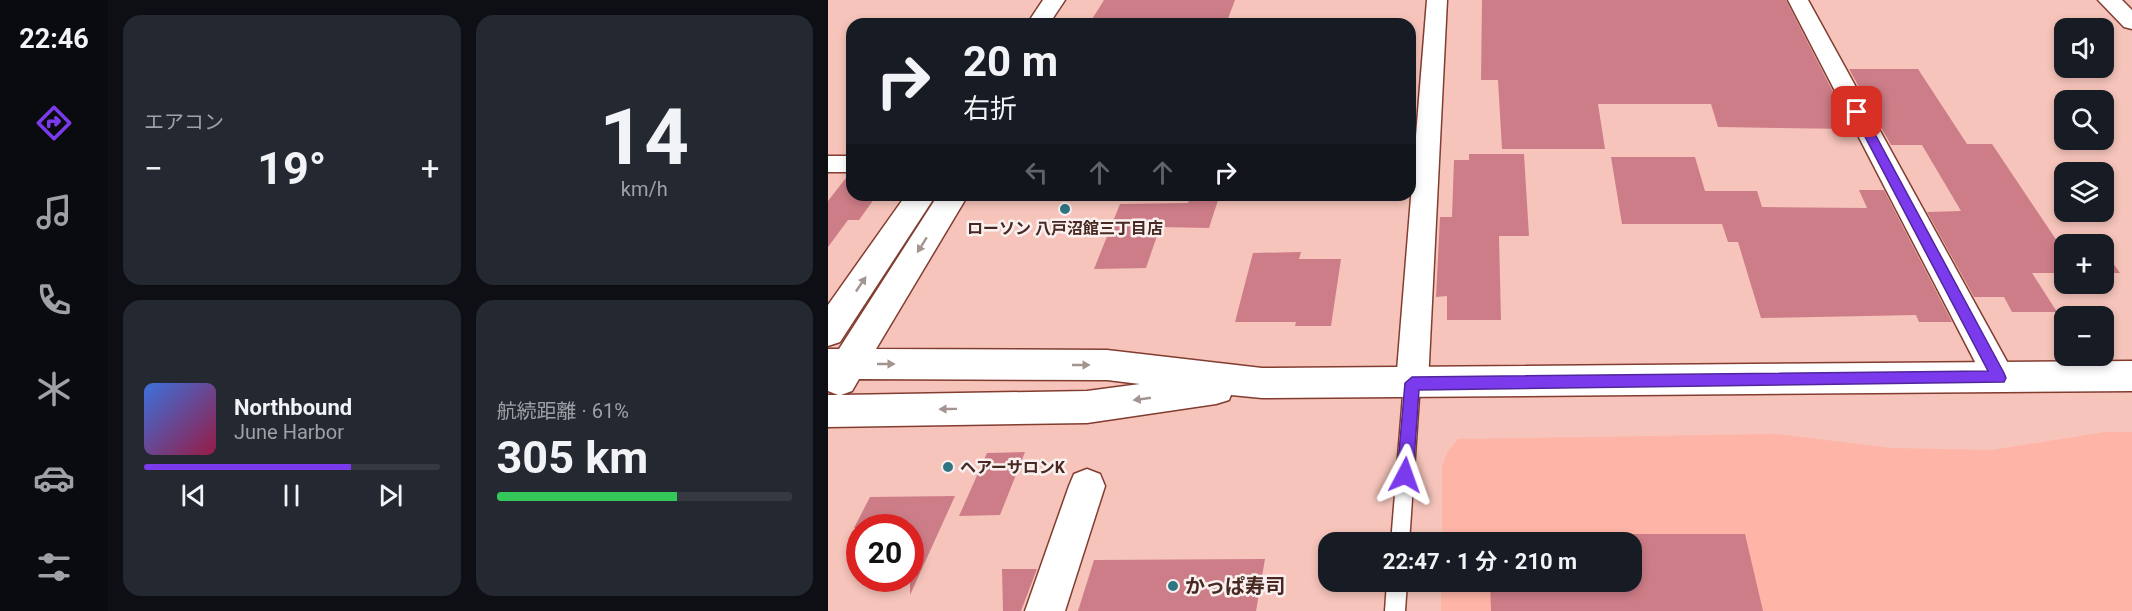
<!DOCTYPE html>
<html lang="ja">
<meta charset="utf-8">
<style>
:root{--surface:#171b24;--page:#242831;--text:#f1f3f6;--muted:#9ea1a6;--line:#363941;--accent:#7c3aed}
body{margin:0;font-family:Roboto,"Noto Sans JP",sans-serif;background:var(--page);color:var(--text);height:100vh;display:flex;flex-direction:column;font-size:22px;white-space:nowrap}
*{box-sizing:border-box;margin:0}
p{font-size:20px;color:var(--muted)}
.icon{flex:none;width:33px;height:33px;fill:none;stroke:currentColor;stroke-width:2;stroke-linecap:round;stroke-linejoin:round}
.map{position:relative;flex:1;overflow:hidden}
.drawer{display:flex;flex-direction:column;gap:15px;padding:15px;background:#0d0f14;width:720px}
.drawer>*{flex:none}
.hud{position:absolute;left:18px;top:18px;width:570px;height:183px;border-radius:18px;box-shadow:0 3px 9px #0003;background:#171b24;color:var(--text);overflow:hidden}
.controls{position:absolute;left:1226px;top:18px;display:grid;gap:12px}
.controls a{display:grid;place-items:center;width:60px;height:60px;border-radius:12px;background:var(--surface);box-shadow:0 3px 9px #0003;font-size:30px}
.speed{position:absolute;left:18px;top:514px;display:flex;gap:12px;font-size:30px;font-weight:700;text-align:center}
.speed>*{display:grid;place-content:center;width:78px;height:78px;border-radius:50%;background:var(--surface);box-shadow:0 3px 9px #0003;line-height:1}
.speed .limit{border:9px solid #d22;background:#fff;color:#111}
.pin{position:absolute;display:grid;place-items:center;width:51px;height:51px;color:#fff;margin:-26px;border-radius:12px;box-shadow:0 3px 9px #0006}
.me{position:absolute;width:66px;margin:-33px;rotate:4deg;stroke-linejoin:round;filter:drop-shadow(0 0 4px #0008)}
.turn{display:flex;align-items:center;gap:21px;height:126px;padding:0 18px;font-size:27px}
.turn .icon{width:78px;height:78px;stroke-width:2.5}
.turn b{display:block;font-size:42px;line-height:51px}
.lanes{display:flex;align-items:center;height:57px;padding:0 18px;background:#0003;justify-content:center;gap:30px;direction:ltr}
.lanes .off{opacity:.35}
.big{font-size:45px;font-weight:700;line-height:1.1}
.drawer .widget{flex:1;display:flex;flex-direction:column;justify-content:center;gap:9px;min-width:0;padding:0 21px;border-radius:18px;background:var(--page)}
.drawer .dial{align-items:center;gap:0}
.dial b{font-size:78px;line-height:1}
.song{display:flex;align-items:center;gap:18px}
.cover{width:72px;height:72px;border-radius:9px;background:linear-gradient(135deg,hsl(220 70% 55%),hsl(340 70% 35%))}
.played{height:6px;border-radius:3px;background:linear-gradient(90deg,var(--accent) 70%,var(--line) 70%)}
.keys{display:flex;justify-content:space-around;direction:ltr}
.heat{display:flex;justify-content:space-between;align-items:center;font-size:33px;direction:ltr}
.charge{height:9px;border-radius:4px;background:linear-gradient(90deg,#34c759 61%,var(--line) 0)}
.drawer .tiles{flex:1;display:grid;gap:15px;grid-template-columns:repeat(2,1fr)}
.trip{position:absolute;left:490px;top:532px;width:324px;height:60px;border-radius:18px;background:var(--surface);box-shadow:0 3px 9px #0003;font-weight:700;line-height:60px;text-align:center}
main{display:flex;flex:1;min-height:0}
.tab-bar{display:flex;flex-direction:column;width:108px;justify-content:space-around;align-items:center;background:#090b0e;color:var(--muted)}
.tab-bar .icon{width:42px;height:42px}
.tab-bar .on{color:var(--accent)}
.tab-bar b{font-size:27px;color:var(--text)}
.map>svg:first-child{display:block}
</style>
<main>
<nav class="tab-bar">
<b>22:46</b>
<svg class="icon on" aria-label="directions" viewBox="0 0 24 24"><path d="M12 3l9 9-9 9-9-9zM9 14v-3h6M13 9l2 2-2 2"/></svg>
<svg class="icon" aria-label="music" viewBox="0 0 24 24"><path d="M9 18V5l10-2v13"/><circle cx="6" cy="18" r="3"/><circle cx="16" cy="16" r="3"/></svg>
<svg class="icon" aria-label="phone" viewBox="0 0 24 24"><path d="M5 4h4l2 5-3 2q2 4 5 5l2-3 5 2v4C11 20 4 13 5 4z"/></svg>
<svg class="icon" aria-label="climate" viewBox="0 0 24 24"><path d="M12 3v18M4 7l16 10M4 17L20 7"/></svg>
<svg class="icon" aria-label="car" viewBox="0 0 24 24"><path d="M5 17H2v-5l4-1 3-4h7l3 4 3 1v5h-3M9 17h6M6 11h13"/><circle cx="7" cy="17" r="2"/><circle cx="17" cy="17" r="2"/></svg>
<svg class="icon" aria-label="filters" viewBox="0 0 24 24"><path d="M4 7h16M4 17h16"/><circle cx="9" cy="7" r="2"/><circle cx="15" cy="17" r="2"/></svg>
</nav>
<section class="drawer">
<div class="tiles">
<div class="widget"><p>エアコン</p>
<div class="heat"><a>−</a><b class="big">19°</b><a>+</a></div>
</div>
<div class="widget dial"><b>14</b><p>km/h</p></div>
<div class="widget">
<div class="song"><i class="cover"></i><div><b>Northbound</b><p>June Harbor</p></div></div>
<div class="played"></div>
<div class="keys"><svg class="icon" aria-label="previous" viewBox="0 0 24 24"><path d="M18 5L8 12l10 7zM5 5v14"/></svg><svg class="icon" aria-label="pause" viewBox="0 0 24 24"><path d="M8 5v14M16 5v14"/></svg><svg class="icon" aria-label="next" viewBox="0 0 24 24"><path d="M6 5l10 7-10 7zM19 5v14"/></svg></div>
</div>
<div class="widget"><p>航続距離 · 61%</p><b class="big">305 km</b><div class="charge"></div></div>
</div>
</section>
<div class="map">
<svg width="1304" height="611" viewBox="0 0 1304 611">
<rect width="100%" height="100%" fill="#f6c4ba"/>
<polygon fill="#feb5a7" points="1277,432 1304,432 1304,611 613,611 613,582 804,582 804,543 614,543 614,467 620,451 630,439 948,434 1064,448 1164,450"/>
<g fill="#cd7d87">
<polygon points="276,0 407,0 398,24 261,24"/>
<polygon points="654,0 958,0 1024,129 890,127 883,104 770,104 777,149 674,149 670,80 653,80"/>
<polygon points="1021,69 1090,69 1139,144 1164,144 1229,241 1269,241 1272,244 1236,244 1236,273 1204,273 1229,312 1184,312 1176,297 1146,297 1099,212 1133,211 1094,145 1063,145"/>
<polygon points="641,154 696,154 701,236 671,236 673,320 619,320 619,296 608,297 612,217 624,217 626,160 641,160"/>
<polygon points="783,157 867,157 877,191 929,191 934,207 1039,208 1031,190 1056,190 1124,322 1091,322 1088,315 933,318 910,242 900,242 894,224 794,224"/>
<polygon points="21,174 24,174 24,195 49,195 31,220 20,220 0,247 0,201"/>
<polygon points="362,197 391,197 381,228 332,227 318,268 266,269 292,204 360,203"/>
<polygon points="1275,249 1292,273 1275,273"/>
<polygon points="473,252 471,259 513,259 503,326 467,326 468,322 407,322 425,253"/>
<polygon points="197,452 172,515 131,516 159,453"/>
<polygon points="127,496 82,595 82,528 26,528 42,497"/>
<polygon points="662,534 917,534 935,611 663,611 662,582 804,582 804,543 662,543"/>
<polygon points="437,559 428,611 250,611 266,560"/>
<polygon points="174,569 209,569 193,611 175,611"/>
</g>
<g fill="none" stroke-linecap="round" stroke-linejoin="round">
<defs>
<g id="lane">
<polygon points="584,376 590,378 592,383 581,543 563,543 576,383 578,378"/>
<polygon points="559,582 579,582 577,611 557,611"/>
</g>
<g id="street">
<polygon points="599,0 619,0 600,383 596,393 584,397 572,393 568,383"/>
<polygon points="960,0 980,0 1182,367 1187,377 1182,387 1171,391 1160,387"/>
<rect x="0" y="156" width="24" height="16"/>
<polygon points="259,469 272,474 277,486 237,611 197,611 241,486 246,474"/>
</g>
<g id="secondary">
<polygon points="215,0 237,0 221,24 199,24"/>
<polygon points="1270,0 1294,0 1304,10 1304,29 1296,27"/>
<polygon points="78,195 108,195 12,342 0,346 0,305"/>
<path d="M110,195H140L48,349L279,350L434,368L1304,361V391L434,398L403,395L401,400L388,404L259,423L0,427V395H10L0,391V349H11ZM31,379L279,380L312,384L259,391L13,395L24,391Z"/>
</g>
</defs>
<use href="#lane" stroke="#823c30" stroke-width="3"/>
<use href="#street" stroke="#823c30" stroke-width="3"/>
<use href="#secondary" stroke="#823c30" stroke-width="3"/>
<use href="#lane" fill="#fff" fill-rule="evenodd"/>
<use href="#street" fill="#fff" fill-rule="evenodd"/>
<use href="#secondary" fill="#fff" fill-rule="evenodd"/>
</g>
<defs><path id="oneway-solid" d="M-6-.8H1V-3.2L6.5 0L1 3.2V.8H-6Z" transform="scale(1.5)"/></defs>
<g fill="#a49490">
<use href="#oneway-solid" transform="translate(94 245) rotate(122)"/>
<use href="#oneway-solid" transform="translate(33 284) rotate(-56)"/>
<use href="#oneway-solid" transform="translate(58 364)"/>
<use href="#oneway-solid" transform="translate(253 365)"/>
<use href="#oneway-solid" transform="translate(314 399) rotate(172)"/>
<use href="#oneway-solid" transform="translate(120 409) rotate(179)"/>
</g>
<polygon fill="#7c3aed" stroke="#51269a" stroke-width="1.5" points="1025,110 1035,112 1176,373 1178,378 1176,382 591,390 585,475 583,480 577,482 572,480 569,475 577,383 584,377 1160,371 1024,112"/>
<g fill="#2f7582" stroke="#f9f0ef" stroke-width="2">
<circle cx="237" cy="209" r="6"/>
<circle cx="120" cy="467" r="6"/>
<circle cx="345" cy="586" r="6"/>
</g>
<g text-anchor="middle" stroke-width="5" stroke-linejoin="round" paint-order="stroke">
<g font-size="16" font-weight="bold" fill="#482822" stroke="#f9f0ef">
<text x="237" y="234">ローソン 八戸沼館三丁目店</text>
<text x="132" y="473" text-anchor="start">ヘアーサロンK</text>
</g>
<g font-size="20" font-weight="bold" fill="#482822" stroke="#f9f0ef" text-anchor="start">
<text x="357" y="593">かっぱ寿司</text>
</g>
</g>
</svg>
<div class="controls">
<a><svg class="icon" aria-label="sound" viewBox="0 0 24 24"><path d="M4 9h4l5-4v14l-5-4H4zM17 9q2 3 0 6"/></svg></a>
<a><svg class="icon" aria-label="search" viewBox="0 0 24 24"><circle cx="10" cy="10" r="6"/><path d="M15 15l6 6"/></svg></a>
<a><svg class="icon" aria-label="layers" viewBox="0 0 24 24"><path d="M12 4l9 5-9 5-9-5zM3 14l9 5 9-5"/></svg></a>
<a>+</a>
<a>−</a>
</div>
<div class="speed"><div class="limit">20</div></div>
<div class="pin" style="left:1029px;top:112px;background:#d93025"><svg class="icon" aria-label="arrive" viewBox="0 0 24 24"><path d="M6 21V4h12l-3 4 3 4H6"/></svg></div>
<svg class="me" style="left:577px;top:475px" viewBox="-20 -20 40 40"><path d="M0-17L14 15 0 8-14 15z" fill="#7c3aed" stroke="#fff" stroke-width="4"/></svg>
<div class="trip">22:47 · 1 分 · 210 m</div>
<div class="hud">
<div class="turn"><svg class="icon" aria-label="right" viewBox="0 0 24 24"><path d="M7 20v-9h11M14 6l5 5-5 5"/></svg><div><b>20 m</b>右折</div></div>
<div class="lanes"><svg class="icon off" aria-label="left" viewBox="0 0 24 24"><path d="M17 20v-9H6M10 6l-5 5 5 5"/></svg><svg class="icon off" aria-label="ahead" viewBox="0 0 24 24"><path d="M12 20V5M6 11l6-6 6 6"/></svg><svg class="icon off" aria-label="ahead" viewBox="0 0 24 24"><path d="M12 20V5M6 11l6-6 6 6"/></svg><svg class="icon" aria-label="right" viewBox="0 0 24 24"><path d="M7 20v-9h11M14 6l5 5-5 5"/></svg></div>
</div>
</div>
</main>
